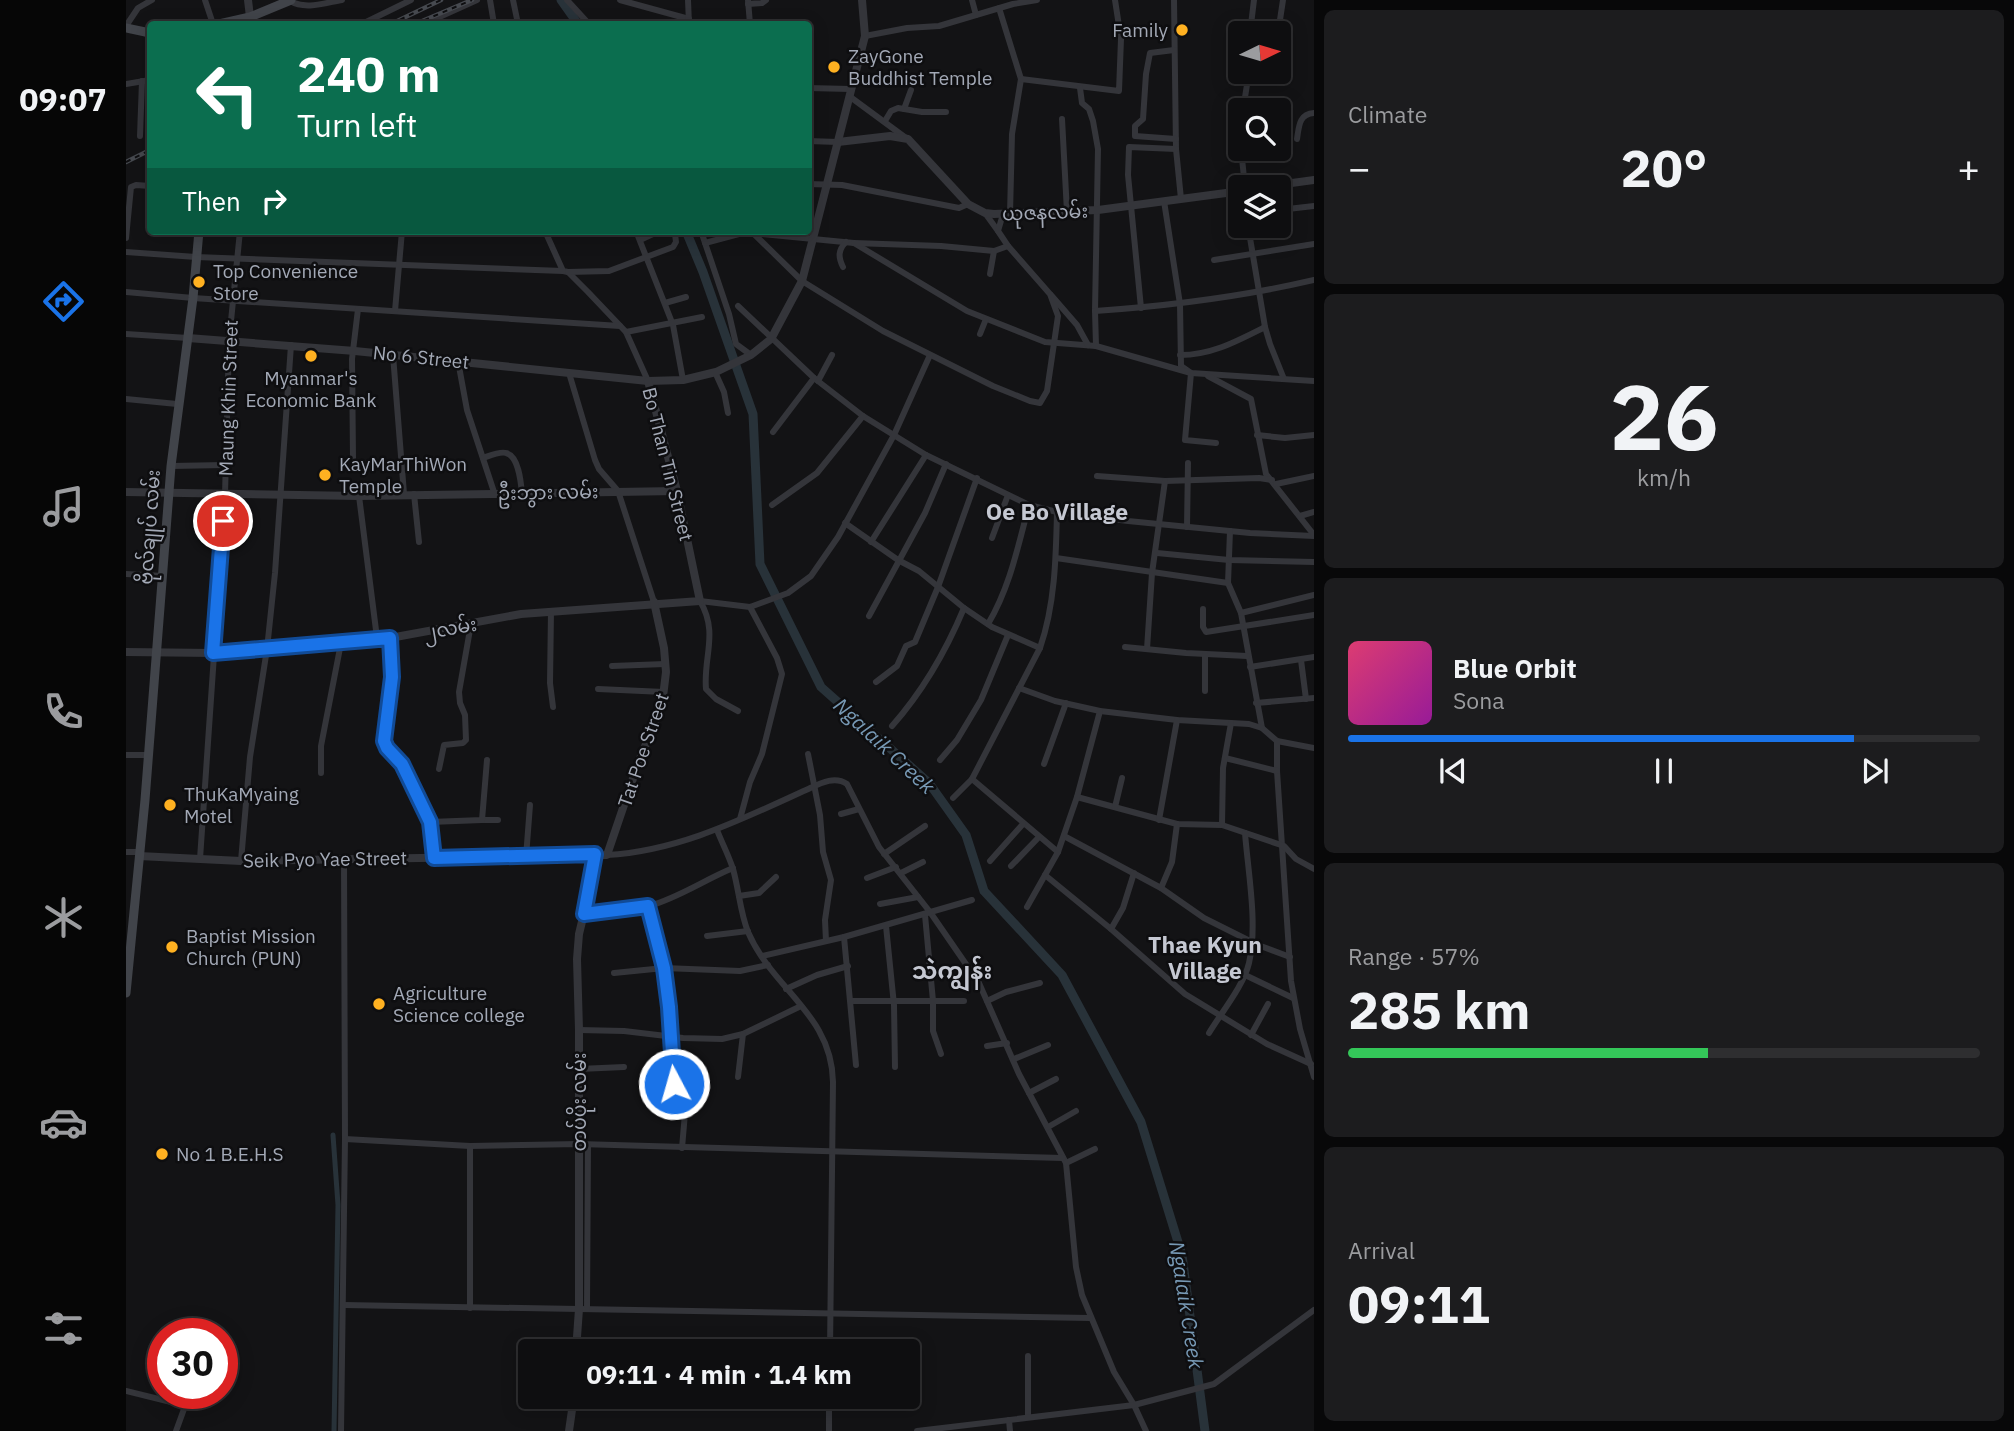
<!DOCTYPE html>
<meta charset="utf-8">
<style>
:root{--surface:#0e0e10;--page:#1c1c1e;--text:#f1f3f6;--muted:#9b9c9f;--line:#2e2e30;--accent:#1a73e8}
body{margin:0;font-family:"IBM Plex Sans","Noto Sans Myanmar",sans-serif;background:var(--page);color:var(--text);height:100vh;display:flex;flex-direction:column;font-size:26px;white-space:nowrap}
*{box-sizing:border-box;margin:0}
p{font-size:23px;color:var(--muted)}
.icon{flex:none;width:38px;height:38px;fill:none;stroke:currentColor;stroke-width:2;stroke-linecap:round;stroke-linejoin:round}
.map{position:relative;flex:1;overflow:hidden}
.panel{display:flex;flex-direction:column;gap:10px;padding:10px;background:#080809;width:700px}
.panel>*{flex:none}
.hud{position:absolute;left:21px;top:21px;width:665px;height:214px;border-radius:7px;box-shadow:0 4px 18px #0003,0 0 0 2px var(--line);background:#0b6e4f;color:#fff;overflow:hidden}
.needle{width:46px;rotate:85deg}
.buttons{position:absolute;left:1102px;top:21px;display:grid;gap:14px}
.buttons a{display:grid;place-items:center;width:63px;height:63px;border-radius:7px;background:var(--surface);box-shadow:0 4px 18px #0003,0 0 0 2px var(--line);font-size:35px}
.speed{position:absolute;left:21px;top:1318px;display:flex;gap:14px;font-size:35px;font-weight:700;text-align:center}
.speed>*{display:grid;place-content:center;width:91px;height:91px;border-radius:50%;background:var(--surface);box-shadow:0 4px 18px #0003,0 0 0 2px var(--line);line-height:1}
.speed .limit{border:10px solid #d22;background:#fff;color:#111}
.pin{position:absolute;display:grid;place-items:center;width:60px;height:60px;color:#fff;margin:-30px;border:4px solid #fff;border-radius:50%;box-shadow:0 2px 7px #0007}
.me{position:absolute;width:77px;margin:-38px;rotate:354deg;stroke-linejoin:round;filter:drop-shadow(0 0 5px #0008)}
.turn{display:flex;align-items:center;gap:24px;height:147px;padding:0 35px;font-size:32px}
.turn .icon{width:91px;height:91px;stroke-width:2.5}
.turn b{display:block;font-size:49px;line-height:60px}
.then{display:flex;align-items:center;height:66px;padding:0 35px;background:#0003;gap:14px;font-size:26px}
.big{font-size:52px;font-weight:700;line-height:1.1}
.panel .widget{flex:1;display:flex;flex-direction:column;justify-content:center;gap:10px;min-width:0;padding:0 24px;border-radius:10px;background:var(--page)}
.panel .dial{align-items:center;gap:0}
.dial b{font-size:91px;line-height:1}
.song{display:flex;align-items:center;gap:21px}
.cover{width:84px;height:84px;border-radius:10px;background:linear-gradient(135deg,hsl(340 70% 55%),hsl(300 70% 35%))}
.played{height:7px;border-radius:4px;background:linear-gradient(90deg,var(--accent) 80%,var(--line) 80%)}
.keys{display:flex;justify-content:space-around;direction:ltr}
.heat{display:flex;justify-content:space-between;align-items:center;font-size:38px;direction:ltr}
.charge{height:10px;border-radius:5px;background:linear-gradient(90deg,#34c759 57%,var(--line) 0)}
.trip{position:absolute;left:392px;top:1339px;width:402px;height:70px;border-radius:7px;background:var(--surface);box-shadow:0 4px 18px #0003,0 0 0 2px var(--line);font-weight:700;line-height:70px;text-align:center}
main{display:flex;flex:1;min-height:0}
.tab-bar{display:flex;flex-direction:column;width:126px;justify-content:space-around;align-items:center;background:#060606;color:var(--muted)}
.tab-bar .icon{width:49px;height:49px}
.tab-bar .on{color:var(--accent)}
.tab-bar b{font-size:32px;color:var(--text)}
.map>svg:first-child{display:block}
</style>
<main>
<nav class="tab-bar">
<b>09:07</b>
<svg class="icon on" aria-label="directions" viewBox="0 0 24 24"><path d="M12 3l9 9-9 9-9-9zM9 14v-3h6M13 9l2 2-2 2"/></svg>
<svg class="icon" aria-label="music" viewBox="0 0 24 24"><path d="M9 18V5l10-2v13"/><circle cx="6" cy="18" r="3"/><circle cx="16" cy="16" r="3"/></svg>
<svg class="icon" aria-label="phone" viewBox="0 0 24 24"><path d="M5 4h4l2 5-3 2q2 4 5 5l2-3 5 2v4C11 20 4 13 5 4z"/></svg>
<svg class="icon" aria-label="climate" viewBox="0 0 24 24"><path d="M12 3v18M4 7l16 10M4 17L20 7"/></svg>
<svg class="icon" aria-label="car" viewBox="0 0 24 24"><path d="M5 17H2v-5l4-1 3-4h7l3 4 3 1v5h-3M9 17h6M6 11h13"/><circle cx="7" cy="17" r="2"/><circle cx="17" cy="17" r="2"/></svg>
<svg class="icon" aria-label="filters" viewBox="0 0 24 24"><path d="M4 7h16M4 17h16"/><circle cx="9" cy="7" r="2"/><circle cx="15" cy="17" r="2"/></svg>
</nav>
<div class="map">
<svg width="1188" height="1431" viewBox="0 0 1188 1431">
<rect width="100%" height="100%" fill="#131315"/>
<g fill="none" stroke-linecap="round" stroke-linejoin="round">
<polyline stroke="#283239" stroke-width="5" points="207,1135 212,1205 208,1431"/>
<g stroke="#283239" stroke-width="9">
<polyline points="435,0 452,24"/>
<polyline points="560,231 577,272 627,414 634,564 695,687 803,783 840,835 858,891 936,975 1015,1122 1056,1255 1079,1431"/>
</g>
<g stroke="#34353a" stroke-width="6">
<polyline points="79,0 87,24"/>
<polyline points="364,0 368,24"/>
<polyline points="387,0 392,24"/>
<polyline points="441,0 463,24"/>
<polyline points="494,0 563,19"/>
<polyline points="562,0 563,24"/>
<polyline points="622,0 624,24"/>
<polyline points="846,0 850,15"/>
<polyline points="1048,0 1050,149 1055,199"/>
<path d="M164,1C179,10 199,3 216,0"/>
<polyline points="622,4 636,3 640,0"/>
<polyline points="873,8 895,79 886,134 884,214"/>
<polyline points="236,24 285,0"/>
<polyline points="298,24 351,0"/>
<polyline points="0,26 12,8 26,0"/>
<polyline points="1124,33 1128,0"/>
<polyline points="1152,33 1157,0"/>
<polyline points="739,36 781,28 813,26 887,4 911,0"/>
<polyline points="1048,50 1024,53 1020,74 1017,119 1009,126 1009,136 1050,139"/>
<polyline points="895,79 993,91 995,39 989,0"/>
<polyline points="0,84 24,80"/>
<polyline points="682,88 724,89"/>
<polyline points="954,88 956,103 963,109 967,121 972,149 969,311 970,346"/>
<polyline points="723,96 780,138"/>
<polyline points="778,109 785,90"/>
<polyline points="1117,110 1123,72"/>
<polyline points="936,119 941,212"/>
<polyline points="759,121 765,111 772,108 796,112 820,112"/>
<polyline points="14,136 16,81"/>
<path d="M1171,139C1173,126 1173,114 1188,113"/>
<polyline points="682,141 712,142"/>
<polyline points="1115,149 1119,187"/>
<polyline points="682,184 716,185 833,208 842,204"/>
<polyline points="1038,201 1054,304 1055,366 1065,373 1059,440 1090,443"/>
<polyline points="1153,210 1188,206"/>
<polyline points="859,213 872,231"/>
<polyline points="1122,226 1139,327 1144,344 1158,379"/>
<polyline points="419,231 437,271 442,272 462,292 500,332 522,381"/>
<polyline points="510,231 547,325 557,380"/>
<polyline points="575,231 603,314 610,344 625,355"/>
<polyline points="626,232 676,281 757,331 867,386 904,401 914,403 921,391 932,316 924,294 882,246"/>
<polyline points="626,233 728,243 841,311 919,342 970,346 1065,373 1188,381"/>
<polyline points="0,238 5,187 10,185 24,186"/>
<polyline points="514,240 527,234"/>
<polyline points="579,243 624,231"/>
<polyline points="728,243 815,246 868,251 882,246 872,231 877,214"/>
<polyline points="0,252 70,257 437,271"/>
<polyline points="1088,260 1188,244"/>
<path d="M717,267C712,257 712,250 720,242"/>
<polyline points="442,272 483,271 547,247 550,242 549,234 553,231"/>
<polyline points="864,274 868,251"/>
<polyline points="0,292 67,298 494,326"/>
<polyline points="925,295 951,325 962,345"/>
<polyline points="539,303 560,297"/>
<polyline points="612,306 688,378 737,416 800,455 903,505 931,512 1002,521 1124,533 1188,536"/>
<polyline points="1015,308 1002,175 1003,147 1050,149"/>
<polyline points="269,311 276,231"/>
<path d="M969,311C1043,306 1115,297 1188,280"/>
<polyline points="500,332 576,317"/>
<polyline points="0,334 62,338"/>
<polyline points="854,334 860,319"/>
<polyline points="267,355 278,494"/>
<path d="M1054,355C1086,355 1111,341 1139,327"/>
<polyline points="332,361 341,410 368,492"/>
<polyline points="589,372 598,392 602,413"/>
<polyline points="443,373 469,460 473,469 492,491 528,602"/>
<polyline points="1082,376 1125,399 1140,474 1188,535"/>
<polyline points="692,381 706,355"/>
<polyline points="0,399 51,404"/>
<polyline points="647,432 688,378"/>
<polyline points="1131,435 1159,438 1188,435"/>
<polyline points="227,458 226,359 232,309"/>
<path d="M357,458C363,456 374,451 380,453C393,456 395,483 396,494"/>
<polyline points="45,466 99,465"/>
<polyline points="971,476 1039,481 1133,478 1146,480"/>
<polyline points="1150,484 1188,476"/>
<polyline points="288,494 293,542"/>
<polyline points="233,496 251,638"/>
<polyline points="646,505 691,473 737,416"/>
<polyline points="1174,516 1188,512"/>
<polyline points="719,523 772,560 793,571 838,608 866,627 914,648"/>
<polyline points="1061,527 1062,463"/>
<polyline points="1104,531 1102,583 1115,613 1136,728"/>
<polyline points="866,538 882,495"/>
<polyline points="745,542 800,455"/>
<polyline points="1031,553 1103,560 1188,562"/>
<polyline points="930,558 1102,583"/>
<polyline points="0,574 37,576"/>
<polyline points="1077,609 1077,627 1080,632 1188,615"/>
<polyline points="425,611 424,683 427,707"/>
<polyline points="1115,613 1188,595"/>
<polyline points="743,616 799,513 820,464"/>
<path d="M862,624C884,587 892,546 903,505"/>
<polyline points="264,638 266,677 258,741 261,748 276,764 304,822 308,858"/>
<polyline points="999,647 1060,653 1121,656"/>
<polyline points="1021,649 1026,573 1039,481"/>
<polyline points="1175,660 1180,699"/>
<polyline points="486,666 539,664"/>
<polyline points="1124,667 1188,657"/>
<polyline points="750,682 771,666 780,646 789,642 812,587 851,478"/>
<polyline points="893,688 929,701 974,711 1051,720 1123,724 1136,728 1151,741 1188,748"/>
<polyline points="472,689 538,692"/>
<polyline points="1079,691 1079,654"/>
<polyline points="1130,703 1188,698"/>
<path d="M612,711L590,699L580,689C577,657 593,633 574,601L624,607L662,593L685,576L712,537L768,435L804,355"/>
<path d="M766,726C797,691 820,651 838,608"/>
<polyline points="1151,741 1151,771 1165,981 1174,1029 1188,1077"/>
<polyline points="682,754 694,815 697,852 705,880 699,920 700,941"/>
<polyline points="0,755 22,755"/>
<polyline points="1099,758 1151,771"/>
<polyline points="814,760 831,740 855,700 882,635"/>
<polyline points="918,764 940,703"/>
<polyline points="313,769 318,745 337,743 340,740 339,715 334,703 333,692 345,624"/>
<polyline points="195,773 195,746 215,643"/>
<polyline points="846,779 932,852"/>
<polyline points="951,797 1051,824 1096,825 1158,846 1170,859 1188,869"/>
<path d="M827,798L846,779L914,648C929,605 930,557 931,512"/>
<polyline points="989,807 996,778"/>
<polyline points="715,814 733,809"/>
<polyline points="614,819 624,782 636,754 656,674 651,658 624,607"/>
<polyline points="356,820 372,820"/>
<polyline points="1033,820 1051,720"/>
<polyline points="304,822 356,820 361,760"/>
<polyline points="1096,825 1097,768 1105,723"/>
<path d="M591,830C596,843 603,856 607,869C613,890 614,912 622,932C647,990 706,1014 707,1082L704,1351"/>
<polyline points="938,836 1035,888 1078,918 1132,945 1164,957"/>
<polyline points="0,852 13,852"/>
<polyline points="758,854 799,826"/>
<path d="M481,855C553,851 616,819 680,790C693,784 708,775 721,784L753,847L804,912L853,983L893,1074L940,1163L950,1267L956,1295L988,1372L1008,1405L1020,1431"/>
<polyline points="400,857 404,805"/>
<polyline points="74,859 99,495 103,341 114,231"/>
<polyline points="115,861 124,757 141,649 149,573 165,345"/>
<polyline points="864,861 897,824"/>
<polyline points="885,866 913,837"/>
<polyline points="775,873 797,862"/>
<polyline points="919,875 985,929 1059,994 1141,1044 1185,1064"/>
<polyline points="741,878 770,867"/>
<polyline points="1035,888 1046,862 1051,824"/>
<polyline points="613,896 633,893 650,877"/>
<polyline points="754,904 792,897"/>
<polyline points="522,906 538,968 614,971 642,965"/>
<polyline points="901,907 932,852 951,797 974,711"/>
<path d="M458,914C479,913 502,912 523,906C552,898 578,880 607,868"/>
<polyline points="799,915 807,1001 807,1031 815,1054"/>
<polyline points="760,926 768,1005 769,1067"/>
<polyline points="985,929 997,908 1008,873"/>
<polyline points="581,936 622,931"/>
<polyline points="636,956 718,937"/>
<polyline points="488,973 538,968 543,1007 546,1077 559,1113 556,1148"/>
<polyline points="1119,975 1167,998"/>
<polyline points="660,989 691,975 722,966"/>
<polyline points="725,1001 838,1001"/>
<polyline points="861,1001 880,992 914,983"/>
<polyline points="453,1030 498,1031 557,1038 596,1039 617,1034 675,1006"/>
<path d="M1083,1033C1095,1013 1118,985 1123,963C1132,925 1122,872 1119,833"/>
<polyline points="1125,1035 1142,1004"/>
<polyline points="861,1046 881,1043"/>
<polyline points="888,1059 922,1045"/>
<polyline points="730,1065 718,937 846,900"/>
<polyline points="453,1069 498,1067"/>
<polyline points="612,1077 617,1034"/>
<polyline points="903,1093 930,1079"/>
<polyline points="556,1100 577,1099"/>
<polyline points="922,1127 950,1111"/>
<polyline points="219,1139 344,1146 453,1144 937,1158"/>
<polyline points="940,1163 969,1149"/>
<polyline points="218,1305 964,1318"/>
<polyline points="344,1308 344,1146"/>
<polyline points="461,1309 462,1145"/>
<polyline points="902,1356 902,1417"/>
<polyline points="0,1391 57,1405 58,1409 50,1431"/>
<polyline points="883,1420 884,1431"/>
<polyline points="215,1431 219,1139 218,859"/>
<polyline points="703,1431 703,1396"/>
<polyline points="791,1431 1008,1405 1088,1384 1188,1310"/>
</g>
<g stroke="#34353a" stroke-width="8">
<polyline points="122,0 124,17"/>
<polyline points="712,142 764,136 782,139 842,204 859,213 868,214 972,210 1115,191"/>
<polyline points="1137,187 1188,180"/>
<polyline points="62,338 229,351 522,381 557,380 590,372 625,355 645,339 676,281 739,36 736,0"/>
<polyline points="0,492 233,496 551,491"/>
<polyline points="0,652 87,653 215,643 264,638 395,614 574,601 551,491 522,381"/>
<polyline points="13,856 115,861 481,855 513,761 536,705 540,672 538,648 528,602"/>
<polyline points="450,1351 453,1309 453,1030 451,959 453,934 466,880 469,854"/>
<polyline points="443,1431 448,1396"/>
</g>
<g stroke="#41444a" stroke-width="9">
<polyline points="93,24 124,17 165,0"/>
<polyline points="0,28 24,33"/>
<polyline points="0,993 19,800 45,466 67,298 73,231"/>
</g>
<defs>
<g id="rail">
<polyline points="265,24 315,0"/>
<polyline points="289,24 346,0"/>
<polyline points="0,162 24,150"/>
</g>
</defs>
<use href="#rail" stroke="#46494f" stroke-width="4.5"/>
<use href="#rail" stroke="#0e0e10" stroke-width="2" stroke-dasharray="5" stroke-linecap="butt"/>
</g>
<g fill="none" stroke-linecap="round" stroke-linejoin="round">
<defs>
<polyline id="route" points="97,521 87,653 264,638 266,677 258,741 261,748 276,764 304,822 308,858 469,854 458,914 522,906 538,968 543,1007 548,1084"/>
</defs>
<use href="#route" stroke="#114b97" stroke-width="18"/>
<use href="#route" stroke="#1a73e8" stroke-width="12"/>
</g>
<g fill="#ffb121" stroke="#0e0e10" stroke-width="2.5">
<circle cx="1056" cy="30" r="7"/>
<circle cx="708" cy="67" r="7"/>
<circle cx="73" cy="282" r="7"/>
<circle cx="185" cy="356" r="7"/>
<circle cx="199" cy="475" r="7"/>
<circle cx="44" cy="805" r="7"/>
<circle cx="46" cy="947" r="7"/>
<circle cx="253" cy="1004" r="7"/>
<circle cx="36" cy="1154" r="7"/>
</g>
<g text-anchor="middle" stroke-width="5" stroke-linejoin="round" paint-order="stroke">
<g font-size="19" fill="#a3a9b6" stroke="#0e0e10" text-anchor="start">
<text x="1042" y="37" text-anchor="end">Family</text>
<text x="722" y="63">ZayGone<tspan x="722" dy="22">Buddhist Temple</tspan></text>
<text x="87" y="278">Top Convenience<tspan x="87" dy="22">Store</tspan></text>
<text x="185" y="385" text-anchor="middle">Myanmar's<tspan x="185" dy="22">Economic Bank</tspan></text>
<text x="213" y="471">KayMarThiWon<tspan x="213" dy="22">Temple</tspan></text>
<text x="58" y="801">ThuKaMyaing<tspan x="58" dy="22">Motel</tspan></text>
<text x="60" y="943">Baptist Mission<tspan x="60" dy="22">Church (PUN)</tspan></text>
<text x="267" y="1000">Agriculture<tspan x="267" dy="22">Science college</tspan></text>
<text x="50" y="1161">No 1 B.E.H.S</text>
</g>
<g font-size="19" fill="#a3a9b6" stroke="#0e0e10">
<text transform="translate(919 212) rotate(-2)" y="7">ယုဇနလမ်း</text>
<text transform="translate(295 357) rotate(6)" y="7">No 6 Street</text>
<text transform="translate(102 398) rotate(-88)" y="7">Maung Khin Street</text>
<text transform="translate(542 464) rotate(76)" y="7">Bo Than Tin Street</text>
<text transform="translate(422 492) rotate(-1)" y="7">ဦးဘွား လမ်း</text>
<text transform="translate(23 527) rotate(-86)" y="7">ဗိုလ်ချုပ် လမ်း</text>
<text transform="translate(324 628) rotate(-10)" y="7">၂လမ်း</text>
<text transform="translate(517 750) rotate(-71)" y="7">Tat Poe Street</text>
<text transform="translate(199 859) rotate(-1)" y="7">Seik Pyo Yae Street</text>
<text transform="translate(453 1102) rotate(-90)" y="7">တပ်ပိုး လမ်း</text>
</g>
<g font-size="21" font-style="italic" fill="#7799b5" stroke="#0e0e10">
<text transform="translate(758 746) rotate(43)" y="7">Ngalaik Creek</text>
<text transform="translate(1060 1305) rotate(81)" y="7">Ngalaik Creek</text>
</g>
<g font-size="23" font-weight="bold" fill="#c5c8d2" stroke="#0e0e10">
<text x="931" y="520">Oe Bo Village</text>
<text x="1079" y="953">Thae Kyun<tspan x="1079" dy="26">Village</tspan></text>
<text x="826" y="979">သဲကျွန်း</text>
</g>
</g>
</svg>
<div class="buttons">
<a><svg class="needle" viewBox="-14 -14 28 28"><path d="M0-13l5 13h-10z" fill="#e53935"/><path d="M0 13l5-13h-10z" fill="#9b9c9f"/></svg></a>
<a><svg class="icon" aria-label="search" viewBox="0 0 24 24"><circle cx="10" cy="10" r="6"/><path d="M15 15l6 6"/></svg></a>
<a><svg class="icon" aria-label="layers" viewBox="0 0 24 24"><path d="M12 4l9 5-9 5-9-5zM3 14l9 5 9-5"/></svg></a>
</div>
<div class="speed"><div class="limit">30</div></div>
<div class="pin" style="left:97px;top:521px;background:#d93025"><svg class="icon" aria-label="arrive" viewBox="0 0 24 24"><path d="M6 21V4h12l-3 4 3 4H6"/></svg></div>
<svg class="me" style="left:548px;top:1084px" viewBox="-20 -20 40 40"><circle r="17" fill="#1a73e8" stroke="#fff" stroke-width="3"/><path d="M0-11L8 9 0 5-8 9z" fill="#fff"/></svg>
<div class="trip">09:11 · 4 min · 1.4 km</div>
<div class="hud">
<div class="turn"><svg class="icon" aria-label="left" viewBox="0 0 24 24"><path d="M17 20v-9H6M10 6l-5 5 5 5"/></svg><div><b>240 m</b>Turn left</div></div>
<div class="then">Then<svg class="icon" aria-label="right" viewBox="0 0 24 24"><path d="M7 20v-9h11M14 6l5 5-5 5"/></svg></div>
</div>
</div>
<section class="panel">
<div class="widget"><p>Climate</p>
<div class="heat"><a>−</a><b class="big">20°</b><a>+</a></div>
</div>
<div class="widget dial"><b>26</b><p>km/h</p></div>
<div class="widget">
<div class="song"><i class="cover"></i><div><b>Blue Orbit</b><p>Sona</p></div></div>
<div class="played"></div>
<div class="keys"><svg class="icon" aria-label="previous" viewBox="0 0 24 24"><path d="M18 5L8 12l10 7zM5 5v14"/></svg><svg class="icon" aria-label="pause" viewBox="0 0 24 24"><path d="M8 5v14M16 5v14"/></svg><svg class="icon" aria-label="next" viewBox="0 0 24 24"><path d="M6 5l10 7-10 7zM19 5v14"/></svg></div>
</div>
<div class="widget"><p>Range · 57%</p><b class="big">285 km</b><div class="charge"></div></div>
<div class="widget"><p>Arrival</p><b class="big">09:11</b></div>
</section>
</main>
